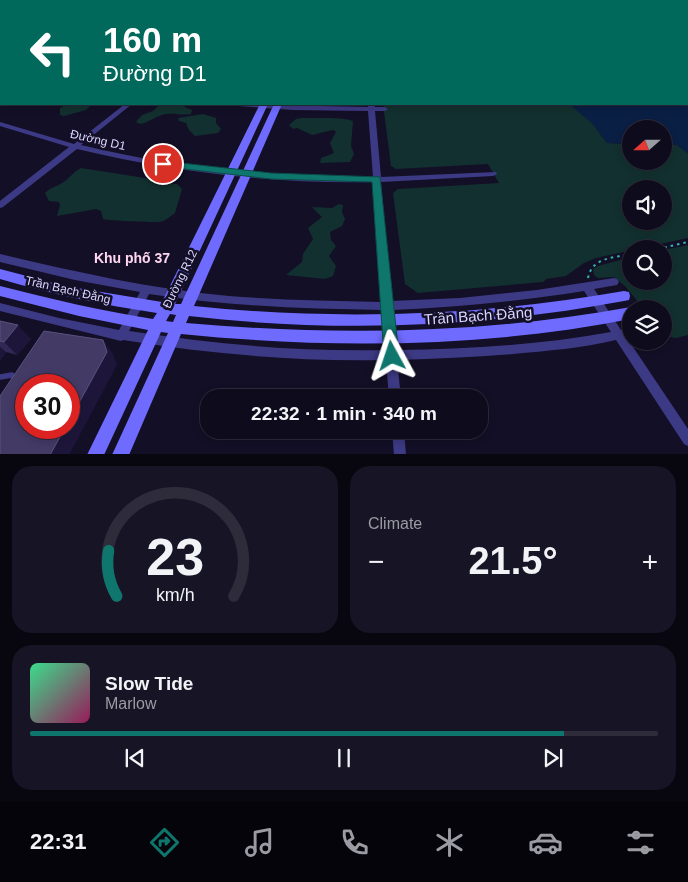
<!DOCTYPE html>
<meta charset="utf-8">
<style>
:root{--surface:#0e0b1c;--page:#171425;--text:#f1f3f6;--muted:#9b9ba3;--line:#2e2b3b;--accent:#0f766e}
body{margin:0;font-family:Helvetica,sans-serif;background:var(--page);color:var(--text);height:100vh;display:flex;flex-direction:column;font-size:19px;white-space:nowrap}
*{box-sizing:border-box;margin:0}
p{font-size:16px;color:var(--muted)}
.icon{flex:none;width:28px;height:28px;fill:none;stroke:currentColor;stroke-width:2;stroke-linecap:round;stroke-linejoin:round}
.map{position:relative;height:454px;overflow:hidden}
.side{display:flex;flex-direction:column;gap:12px;padding:12px;background:#08060f;flex:1}
.side>*{flex:none}
.guide{position:absolute;left:0px;top:0px;width:689px;height:105px;box-shadow:0 2px 8px #0003,0 0 0 1px var(--line);background:#00695c;color:#fff;overflow:hidden}
.needle{width:32px;rotate:249deg}
.fabs{position:absolute;left:622px;top:120px;display:grid;gap:10px}
.fabs a{display:grid;place-items:center;width:50px;height:50px;border-radius:50%;background:var(--surface);box-shadow:0 2px 8px #0003,0 0 0 1px var(--line);font-size:25px}
.speed{position:absolute;left:15px;top:374px;display:flex;gap:10px;font-size:25px;font-weight:700;text-align:center}
.speed>*{display:grid;place-content:center;width:65px;height:65px;border-radius:50%;background:var(--surface);box-shadow:0 2px 8px #0003,0 0 0 1px var(--line);line-height:1}
.speed .limit{border:8px solid #d22;background:#fff;color:#111}
.pin{position:absolute;display:grid;place-items:center;width:42px;height:42px;color:#fff;margin:-21px;border:2px solid #fff;border-radius:50%;box-shadow:0 1px 5px #0007}
.me{position:absolute;width:55px;margin:-28px;rotate:355deg;stroke-linejoin:round;filter:drop-shadow(0 0 4px #0008)}
.turn{display:flex;align-items:center;gap:18px;height:105px;padding:0 20px;font-size:22px}
.turn .icon{width:65px;height:65px;stroke-width:2.5}
.turn b{display:block;font-size:35px;line-height:42px}
.big{font-size:38px;font-weight:700;line-height:1.1}
.side .card{flex:1;display:flex;flex-direction:column;justify-content:center;gap:8px;min-width:0;padding:0 18px;border-radius:20px;background:var(--page)}
.side .dial{align-items:center;gap:0}
.dial svg{height:130px;overflow:visible;fill:none;stroke:var(--line);stroke-width:7;stroke-linecap:round;text-anchor:middle}
.dial text{fill:var(--text);stroke:none}
.song{display:flex;align-items:center;gap:15px}
.cover{width:60px;height:60px;border-radius:8px;background:linear-gradient(135deg,hsl(150 70% 55%),hsl(330 70% 35%))}
.played{height:5px;border-radius:2px;background:linear-gradient(90deg,var(--accent) 85%,var(--line) 85%)}
.keys{display:flex;justify-content:space-around;direction:ltr}
.heat{display:flex;justify-content:space-between;align-items:center;font-size:28px;direction:ltr}
.side .tiles{flex:1;display:grid;gap:12px;grid-template-columns:1fr 1fr}
.card:last-child{grid-column:span 2}
.trip{position:absolute;left:200px;top:389px;width:288px;height:50px;border-radius:20px;background:var(--surface);box-shadow:0 2px 8px #0003,0 0 0 1px var(--line);font-weight:700;line-height:50px;text-align:center}
.menu{display:flex;height:80px;justify-content:space-around;align-items:center;background:#06040b;color:var(--muted)}
.menu .icon{width:35px;height:35px}
.menu .current{color:var(--accent)}
.menu b{font-size:22px;color:var(--text)}
.map>svg:first-child{display:block}
</style>
<div class="map">
<svg width="688" height="455" viewBox="0 0 688 455">
<rect width="100%" height="100%" fill="#130f26"/>
<g fill="#12302f" fill-rule="evenodd">
<polygon points="67,104 92,104 86,110 64,116 60,115 60,108"/>
<path d="M383,104H570L593,124L607,143L631,144V161H664V143L677,145L688,153V238L596,258L584,263L566,276L546,279L543,282L418,293L405,284L393,193L398,189L499,183L488,164L396,169L391,166ZM631,189H664V221H631Z"/>
<path d="M159,105L183,106L192,110L191,114C181,116 173,112 162,115C154,117 148,123 140,124L136,122L142,115L153,111Z"/>
<polygon points="203,114 216,118 216,123 221,129 218,133 195,136 189,130 186,123 179,121 178,118"/>
<path d="M301,118C313,118 346,117 353,121L351,146L354,154L350,162L320,163L321,158L334,153L330,143L336,132L333,130L312,135L297,128L293,129L289,125L296,119Z"/>
<path d="M81,168L145,178L160,184H177L182,189L175,213C170,217 164,222 158,222C149,222 108,221 103,219L101,211L96,209L57,216L60,205L59,202L49,201L45,193C51,187 56,187 62,183C68,180 73,172 81,168Z"/>
<polygon points="339,204 343,205 342,212 345,219 342,226 330,232 331,240 336,246 329,256 336,266 333,276 325,279 286,275 302,262 303,254 313,239 308,228 322,217 312,207 332,208"/>
<polygon points="688,245 688,335 676,338 664,336 664,309 644,309 625,286 614,277 598,278 594,275 593,269 598,266 631,257 631,281 664,281 664,250"/>
</g>
<polygon fill="#0a1f44" points="688,30 688,153 677,145 664,143 664,129 631,129 631,144 607,143 593,124 570,105 688,104"/>
<g fill="none" stroke-linecap="round" stroke-linejoin="round">
<g stroke="#2fb8b0" stroke-width="2" stroke-dasharray="2.5 4" stroke-linecap="butt">
<polyline points="658,249 688,242"/>
<path d="M588,278C592,257 614,258 631,254"/>
</g>
<polyline stroke="#3d3a85" stroke-width="5.5" points="0,377 12,375 16,380"/>
<g fill="#3d3a85" fill-rule="evenodd">
<rect x="0" y="8" width="1" height="2"/>
<rect x="0" y="34" width="1" height="4"/>
<path d="M125,104H132L81,145C176,168 275,179 373,177L368,111L293,110L238,106L235,104L368,107V104H374L375,107H385L388,109L385,111H375L381,177L496,172L497,174L493,176L381,182L392,301L460,298L537,290L614,278L617,279L619,282L617,285L594,289L621,330L631,327V337L627,338L688,429V446L684,444L616,340C582,348 547,351 513,354C475,357 436,359 397,360L401,398H389L386,360C298,362 211,354 123,340L121,341L0,311V303L59,318L119,330L140,292L75,280L0,262V254C76,272 152,289 229,296C280,300 331,301 382,302L373,182C274,184 173,172 77,149L3,207L0,208V201L69,147L0,126V122L74,144ZM584,291L611,332C540,345 468,349 397,350L393,310C457,307 521,301 584,291ZM149,294C227,306 304,309 383,310L386,350C299,352 214,344 129,331Z"/>
<polygon points="392,430 404,430 406,455 394,455"/>
</g>
<g fill="#6f6bff" fill-rule="evenodd">
<polygon points="80,0 86,0 87,1 81,1"/>
<path d="M260,104H268L175,304H181L274,104H282L194,306C337,321 482,316 624,291L629,292L630,296L629,300L624,301C480,328 334,333 189,316L186,323C335,336 483,334 631,307L635,309H631V319C483,348 331,349 181,334L129,455H112L168,333L161,332L104,455H87L148,330L79,316L0,296V286C51,299 102,311 153,319L157,313C103,305 52,294 0,279V269L65,286L162,302ZM170,314L176,315L173,322L166,321Z"/>
</g>
<g fill="#c25bff" fill-rule="evenodd">
<polygon points="625,0 635,0 635,1 626,1"/>
<polygon points="678,0 688,0 688,1 679,1"/>
</g>
<g fill="#ff4fa3" fill-rule="evenodd">
<polygon points="638,0 649,0 650,1 639,1"/>
<polygon points="653,0 665,0 666,1 654,1"/>
</g>
</g>
<polygon fill="#312854" points="0,321 31,339 17,355 6,352 0,360"/>
<g fill="#1d163a">
<polygon points="18,325 31,339 17,355 4,342"/>
<polygon points="103,340 113,354 117,365 69,455 50,455 65,428 69,428 69,421"/>
<polygon points="0,347 6,352 0,360"/>
</g>
<g fill="#433a66" stroke="#5a527e">
<polygon points="0,321 18,325 4,342 0,341"/>
<polygon points="44,331 103,340 107,352 69,421 69,385 26,385 26,428 65,428 50,455 0,455 0,396"/>
</g>
<polygon fill="#0f766e" stroke="#0a4d48" points="163,161 271,173 380,177 399,356 397,360 392,362 387,360 384,356 372,182 271,179 159,166 159,162"/>
<g text-anchor="middle" stroke-width="5" stroke-linejoin="round" paint-order="stroke">
<g font-size="12" fill="#d9d4ff" stroke="#130f26">
<text transform="translate(98 140) rotate(13)" y="4">Đường D1</text>
<text transform="translate(180 279) rotate(-64)" y="4">Đường R12</text>
<text transform="translate(68 290) rotate(13)" y="4">Trần Bạch Đằng</text>
</g>
<g font-size="14" font-weight="bold" fill="#ffd6f0" stroke="#130f26">
<text x="132" y="263">Khu phố 37</text>
</g>
<g font-size="15" fill="#d9d4ff" stroke="#130f26">
<text transform="translate(478 316) rotate(-4)" y="5">Trần Bạch Đằng</text>
</g>
</g>
</svg>
<div class="fabs">
<a><svg class="needle" viewBox="-14 -14 28 28"><path d="M0-13l5 13h-10z" fill="#e53935"/><path d="M0 13l5-13h-10z" fill="#9b9ba3"/></svg></a>
<a><svg class="icon" aria-label="sound" viewBox="0 0 24 24"><path d="M4 9h4l5-4v14l-5-4H4zM17 9q2 3 0 6"/></svg></a>
<a><svg class="icon" aria-label="search" viewBox="0 0 24 24"><circle cx="10" cy="10" r="6"/><path d="M15 15l6 6"/></svg></a>
<a><svg class="icon" aria-label="layers" viewBox="0 0 24 24"><path d="M12 4l9 5-9 5-9-5zM3 14l9 5 9-5"/></svg></a>
</div>
<div class="speed"><div class="limit">30</div></div>
<div class="pin" style="left:163px;top:164px;background:#d93025"><svg class="icon" aria-label="arrive" viewBox="0 0 24 24"><path d="M6 21V4h12l-3 4 3 4H6"/></svg></div>
<svg class="me" style="left:392px;top:356px" viewBox="-20 -20 40 40"><path d="M0-17L14 15 0 8-14 15z" fill="#0f766e" stroke="#fff" stroke-width="4"/></svg>
<div class="trip">22:32 · 1 min · 340 m</div>
<div class="guide">
<div class="turn"><svg class="icon" aria-label="left" viewBox="0 0 24 24"><path d="M17 20v-9H6M10 6l-5 5 5 5"/></svg><div><b>160 m</b>Đường D1</div></div>
</div>
</div>
<section class="side">
<div class="tiles">
<div class="card dial"><svg viewBox="0 0 100 80">
<path d="M14 69A42 42 0 1 1 86 69"/>
<path d="M14 69A42 42 0 0 1 9 41" stroke="#0f766e"/>
<text x="50" y="56" font-size="32" font-weight="700">23</text>
<text x="50" y="72" font-size="11">km/h</text>
</svg></div>
<div class="card"><p>Climate</p>
<div class="heat"><a>−</a><b class="big">21.5°</b><a>+</a></div>
</div>
<div class="card">
<div class="song"><i class="cover"></i><div><b>Slow Tide</b><p>Marlow</p></div></div>
<div class="played"></div>
<div class="keys"><svg class="icon" aria-label="previous" viewBox="0 0 24 24"><path d="M18 5L8 12l10 7zM5 5v14"/></svg><svg class="icon" aria-label="pause" viewBox="0 0 24 24"><path d="M8 5v14M16 5v14"/></svg><svg class="icon" aria-label="next" viewBox="0 0 24 24"><path d="M6 5l10 7-10 7zM19 5v14"/></svg></div>
</div>
</div>
</section>
<nav class="menu">
<b>22:31</b>
<svg class="icon current" aria-label="directions" viewBox="0 0 24 24"><path d="M12 3l9 9-9 9-9-9zM9 14v-3h6M13 9l2 2-2 2"/></svg>
<svg class="icon" aria-label="music" viewBox="0 0 24 24"><path d="M9 18V5l10-2v13"/><circle cx="6" cy="18" r="3"/><circle cx="16" cy="16" r="3"/></svg>
<svg class="icon" aria-label="phone" viewBox="0 0 24 24"><path d="M5 4h4l2 5-3 2q2 4 5 5l2-3 5 2v4C11 20 4 13 5 4z"/></svg>
<svg class="icon" aria-label="climate" viewBox="0 0 24 24"><path d="M12 3v18M4 7l16 10M4 17L20 7"/></svg>
<svg class="icon" aria-label="car" viewBox="0 0 24 24"><path d="M5 17H2v-5l4-1 3-4h7l3 4 3 1v5h-3M9 17h6M6 11h13"/><circle cx="7" cy="17" r="2"/><circle cx="17" cy="17" r="2"/></svg>
<svg class="icon" aria-label="filters" viewBox="0 0 24 24"><path d="M4 7h16M4 17h16"/><circle cx="9" cy="7" r="2"/><circle cx="15" cy="17" r="2"/></svg>
</nav>
